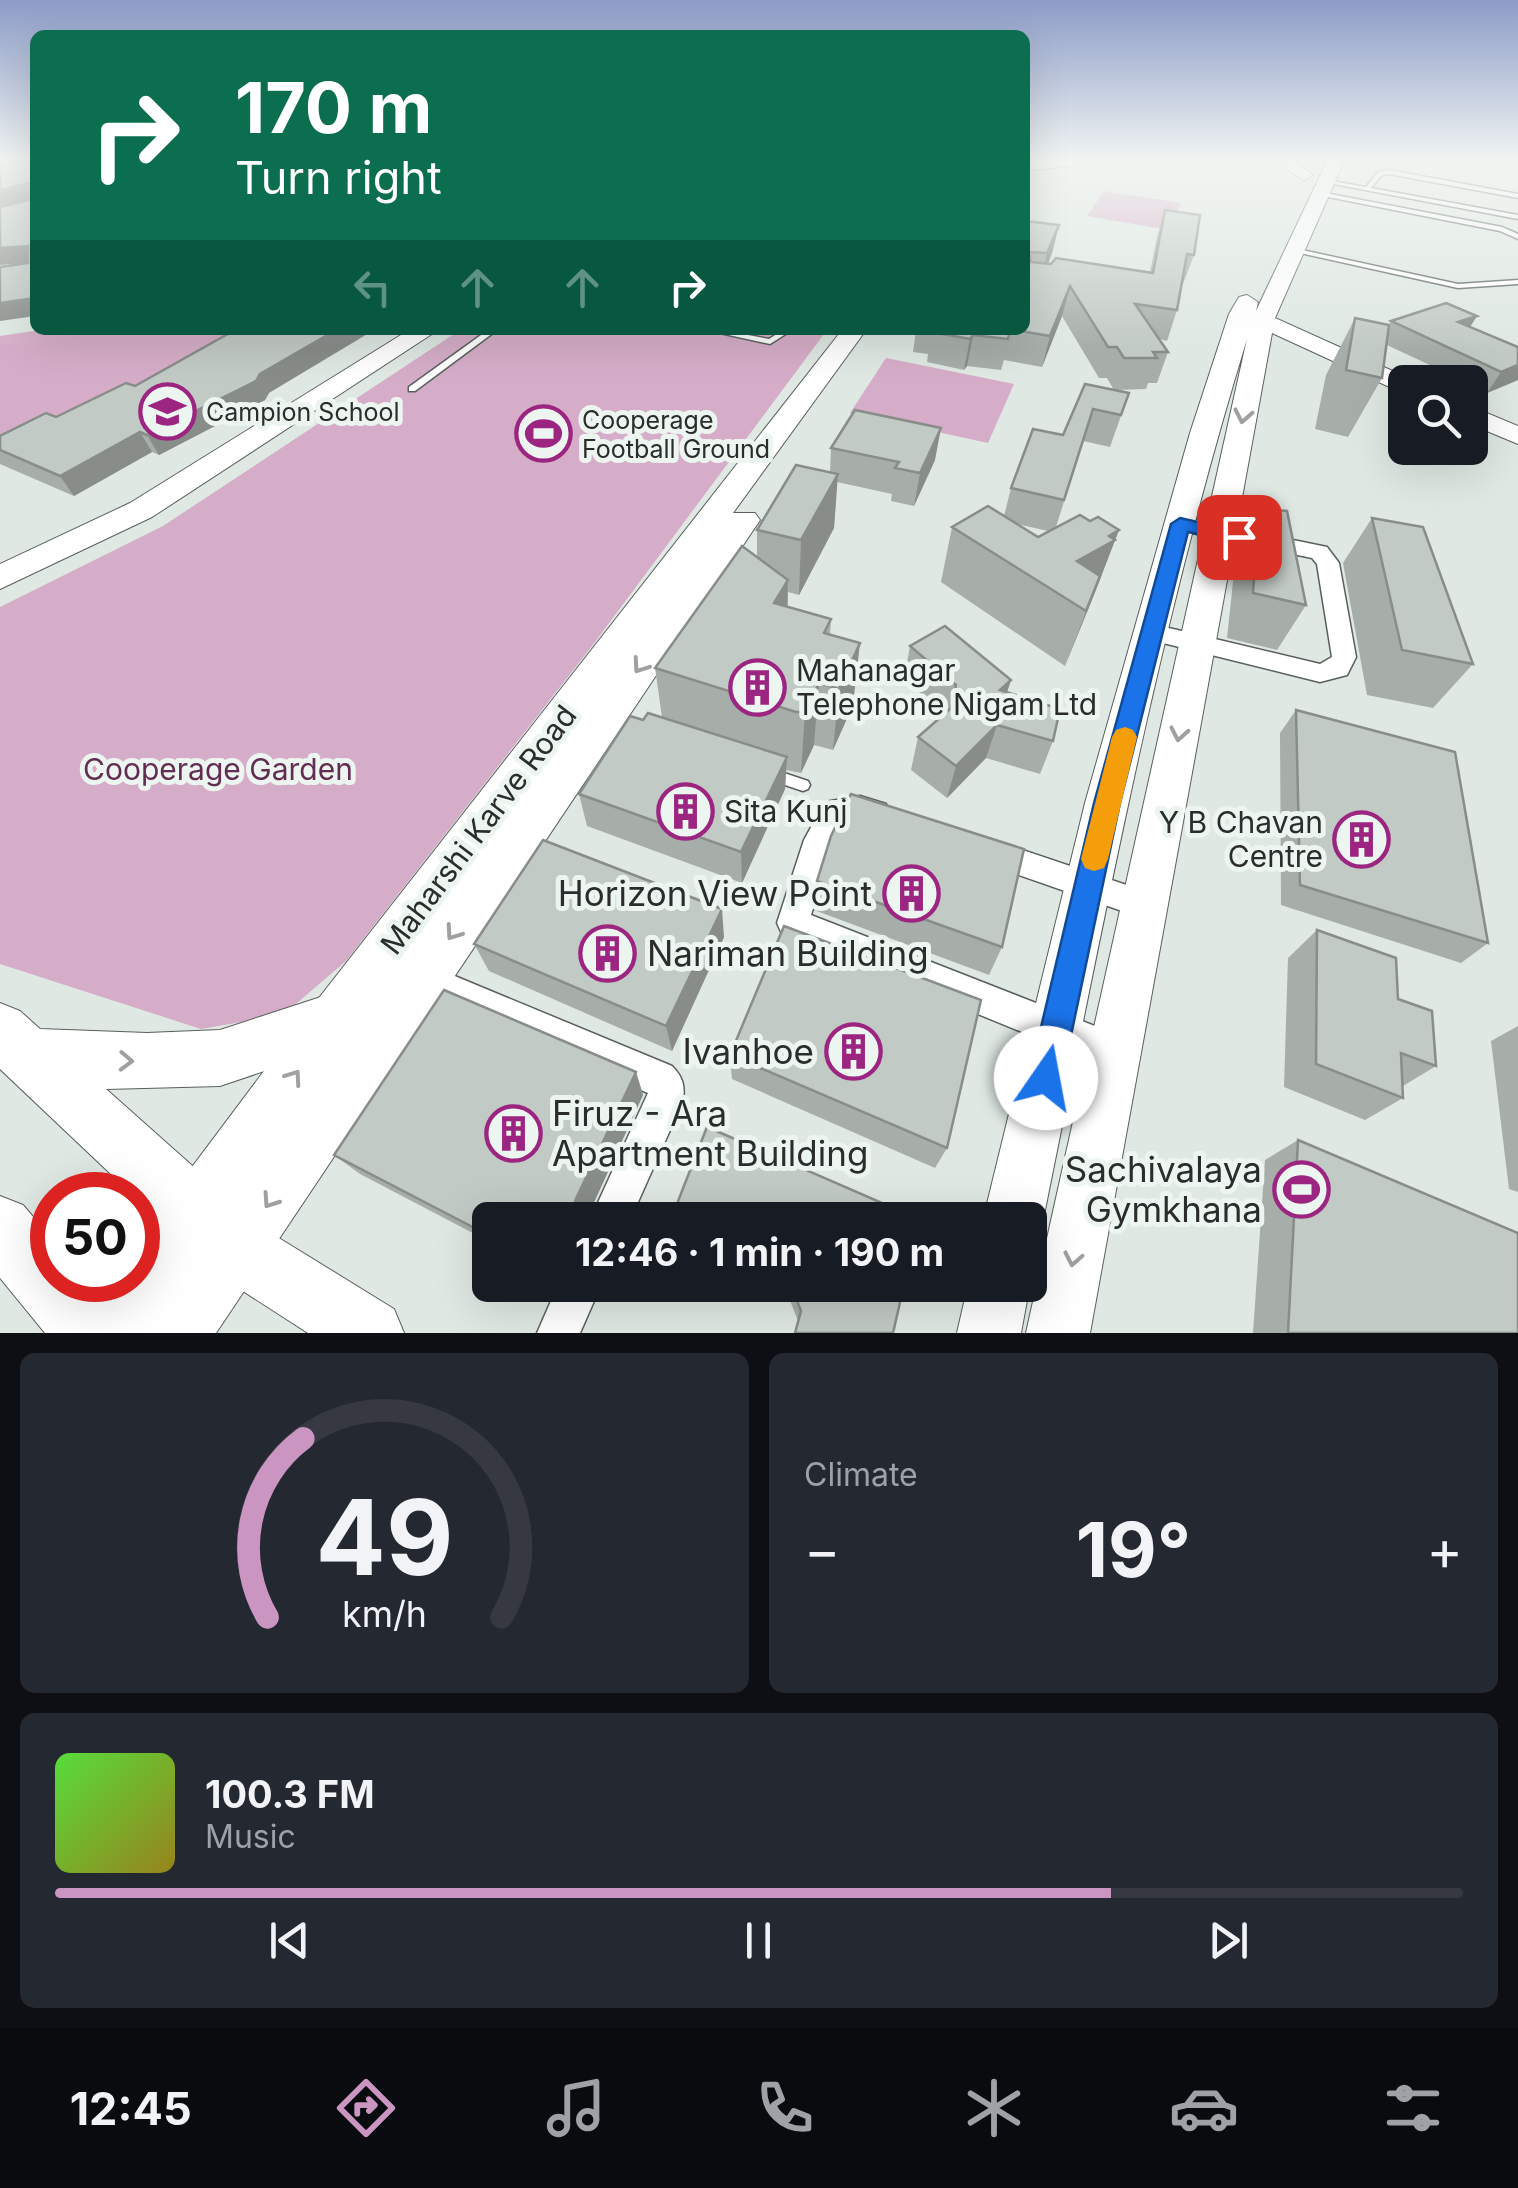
<!DOCTYPE html>
<meta charset="utf-8">
<style>
:root{--surface:#171b24;--page:#242831;--text:#f1f3f6;--muted:#9ea1a6;--line:#363941;--accent:#ca96c1}
body{margin:0;font-family:Inter,sans-serif;background:var(--page);color:var(--text);height:100vh;display:flex;flex-direction:column;font-size:38px;white-space:nowrap}
*{box-sizing:border-box;margin:0}
p{font-size:32px;color:var(--muted)}
.icon{flex:none;width:55px;height:55px;fill:none;stroke:currentColor;stroke-width:2;stroke-linecap:round;stroke-linejoin:round}
.map{position:relative;height:1333px;overflow:hidden}
.side{display:flex;flex-direction:column;gap:20px;padding:20px;background:#0d0f14;flex:1}
.side>*{flex:none}
.hud{position:absolute;left:30px;top:30px;width:1000px;height:305px;border-radius:15px;box-shadow:0 10px 40px #0002;background:#0b6e4f;color:#fff;overflow:hidden}
.buttons{position:absolute;left:1388px;top:365px;display:grid;gap:20px}
.buttons a{display:grid;place-items:center;width:100px;height:100px;border-radius:15px;background:var(--surface);box-shadow:0 10px 40px #0002;font-size:50px}
.speed{position:absolute;left:30px;top:1172px;display:flex;gap:20px;font-size:50px;font-weight:700;text-align:center}
.speed>*{display:grid;place-content:center;width:130px;height:130px;border-radius:50%;background:var(--surface);box-shadow:0 10px 40px #0002;line-height:1}
.speed .limit{border:15px solid #d22;background:#fff;color:#111}
.pin{position:absolute;display:grid;place-items:center;width:85px;height:85px;color:#fff;margin:-42px;border-radius:20px;box-shadow:0 5px 15px #0006}
.me{position:absolute;width:110px;margin:-55px;rotate:12deg;stroke-linejoin:round;filter:drop-shadow(0 0 8px #0008)}
.turn{display:flex;align-items:center;gap:35px;height:210px;padding:0 40px;font-size:45px}
.turn .icon{width:130px;height:130px;stroke-width:2.5}
.turn b{display:block;font-size:70px;line-height:85px}
.lanes{display:flex;align-items:center;height:95px;padding:0 40px;background:#0003;justify-content:center;gap:50px;direction:ltr}
.lanes .off{opacity:.35}
.big{font-size:75px;font-weight:700;line-height:1.1}
.side .card{flex:1;display:flex;flex-direction:column;justify-content:center;gap:15px;min-width:0;padding:0 35px;border-radius:15px;background:var(--page)}
.side .dial{align-items:center;gap:0}
.dial svg{height:260px;overflow:visible;fill:none;stroke:var(--line);stroke-width:7;stroke-linecap:round;text-anchor:middle}
.dial text{fill:var(--text);stroke:none}
.song{display:flex;align-items:center;gap:30px}
.cover{width:120px;height:120px;border-radius:15px;background:linear-gradient(135deg,hsl(110 70% 55%),hsl(50 70% 35%))}
.played{height:10px;border-radius:5px;background:linear-gradient(90deg,var(--accent) 75%,var(--line) 75%)}
.keys{display:flex;justify-content:space-around;direction:ltr}
.heat{display:flex;justify-content:space-between;align-items:center;font-size:55px;direction:ltr}
.side .tiles{flex:1;display:grid;gap:20px;grid-template-columns:1fr 1fr}
.card:last-child{grid-column:span 2}
.trip{position:absolute;left:472px;top:1202px;width:575px;height:100px;border-radius:15px;background:var(--surface);box-shadow:0 10px 40px #0002;font-weight:700;line-height:100px;text-align:center}
.dock{display:flex;height:160px;justify-content:space-around;align-items:center;background:#090b0e;color:var(--muted)}
.dock .icon{width:70px;height:70px}
.dock .active{color:var(--accent)}
.dock b{font-size:45px;color:var(--text)}
.map>svg:first-child{display:block}
</style>
<div class="map">
<svg width="1518" height="1333" viewBox="0 0 1518 1333">
<rect width="100%" height="100%" fill="#dfe8e3"/>
<g fill="#d6adc8">
<polygon points="1104,191 1181,203 1168,230 1087,216"/>
<polygon points="40,330 260,330 0,458 0,336"/>
<polygon points="460,330 827,330 592,646 346,961 283,1015 201,1029 0,964 0,607 163,526"/>
<polygon points="886,358 1014,384 988,443 850,413"/>
</g>
<g fill="none" stroke-linecap="round" stroke-linejoin="round">
<defs>
<g id="lane">
<polygon points="1389,170 1518,194 1518,198 1389,174 1382,175 1371,188 1518,215 1518,219 1323,182 1326,180 1366,187 1378,172"/>
<polygon points="1320,192 1502,227 1518,234 1518,239 1500,231 1318,195"/>
<polygon points="1293,248 1458,284 1518,280 1518,284 1458,288 1291,251 1290,250"/>
<polygon points="488,330 497,330 415,391 409,391 409,387"/>
<polygon points="706,330 722,330 769,339 783,330 792,330 770,344"/>
<polygon points="772,769 808,781 810,785 808,789 803,791 767,779 765,775 767,771"/>
</g>
<g id="street">
<polygon points="1180,517 1327,547 1339,563 1356,657 1347,675 1320,682 1143,638 1140,632 1143,626 1152,624 1320,664 1332,657 1317,564 1312,558 1173,529 1169,524"/>
<path d="M860,796L886,804L890,813L886,822C872,827 859,820 844,822L833,842L811,915L1128,1039L1133,1052L1128,1065L1115,1070L782,934L777,923L804,840L825,802Z"/>
<polygon points="990,839 1156,895 1161,905 1156,915 1145,919 979,861 975,852 979,843"/>
<path d="M421,962L672,1066C683,1077 685,1086 683,1101L630,1220H590L648,1093L409,990L404,978L409,966Z"/>
<polygon points="558,1285 601,1285 580,1333 537,1333"/>
</g>
<g id="secondary">
<polygon points="1025,161 1080,161 1072,166 1025,171"/>
<polygon points="1274,161 1294,161 1313,175 1304,180"/>
<path d="M1327,161H1344L1275,318L1417,382H1405V392L1396,390L1272,333L1090,1333H1026L1247,339C1158,627 1103,925 1043,1220L1030,1243V1220H983L1085,803L1190,433L1229,314L1239,297L1247,295L1258,302L1256,311Z"/>
<polygon points="409,330 438,330 152,517 0,589 0,564 130,503"/>
<polygon points="842,330 866,330 733,513 755,513 760,520 216,1333 75,1333 84,1310 107,1280 138,1280 138,1239 315,1003"/>
<polygon points="1470,406 1518,426 1518,444 1470,424"/>
<polygon points="968,1285 1030,1284 1021,1333 957,1333"/>
</g>
<g id="primary">
<polygon points="333,993 353,1001 361,1021 353,1041 220,1086 106,1089 261,1227 394,1309 404,1333 308,1333 215,1273 138,1200 138,1195 133,1195 0,1069 0,1003 20,1011 40,1029 147,1033 220,1030"/>
<polygon points="0,1196 23,1205 52,1239 52,1280 88,1280 113,1309 123,1333 45,1333 0,1278"/>
</g>
</defs>
<use href="#lane" stroke="#59605c" stroke-width="3"/>
<use href="#street" stroke="#59605c" stroke-width="3"/>
<use href="#secondary" stroke="#59605c" stroke-width="2"/>
<use href="#primary" stroke="#59605c" stroke-width="2"/>
<use href="#lane" fill="#fff" fill-rule="evenodd"/>
<use href="#street" fill="#fff" fill-rule="evenodd"/>
<use href="#secondary" fill="#fff" fill-rule="evenodd"/>
<use href="#primary" fill="#fff" fill-rule="evenodd"/>
</g>
<g fill="#a7aea9" fill-rule="evenodd">
<polygon points="1165,210 1194,255 1183,284 1182,284 1177,310 1167,341 1160,339 1168,352 1157,383 1148,383 1146,389 1114,390 1107,378 1099,378 1062,316 1042,367 1004,360 1001,370 967,366 964,370 927,362 928,354 913,352 916,330 1025,330 1025,221 1059,225 1052,253 1048,264 1150,272 1157,237"/>
<polygon points="1477,316 1470,327 1518,347 1518,380 1487,393 1470,384 1470,382 1466,382 1387,345 1382,378 1348,437 1315,429 1326,375 1355,318 1389,325 1391,321"/>
<path d="M1085,384L1129,393L1110,447L1083,441L1056,527L1090,521L1119,530L1065,666L941,582L952,527L1004,516L1011,488L1063,435ZM1017,524L1048,531L1038,537Z"/>
<polygon points="135,386 269,393 265,400 159,455 152,452 74,496 0,464 0,436 56,417"/>
<polygon points="831,448 935,460 914,506 891,501 892,494 837,482 834,528 799,595 788,592 788,607 831,619 830,635 853,705 833,750 814,745 801,773 786,770 785,789 742,883 587,826 579,794 643,720 662,717 655,668 757,557 757,530 830,472"/>
<polygon points="1259,509 1306,605 1277,650 1227,638 1236,554"/>
<polygon points="1372,518 1473,664 1433,708 1367,695 1343,563"/>
<polygon points="910,646 1011,680 1007,692 1053,741 1040,774 986,758 947,798 911,770 918,737 944,714 904,679"/>
<polygon points="1296,710 1488,943 1461,963 1281,905 1280,733"/>
<polygon points="817,881 1002,947 989,975 814,910"/>
<polygon points="1317,930 1398,999 1436,1066 1403,1086 1403,1098 1365,1120 1284,1087 1288,958"/>
<polygon points="724,937 672,1051 489,971 474,944"/>
<polygon points="1518,1026 1518,1192 1509,1189 1491,1041"/>
<polygon points="730,1055 947,1148 935,1168 732,1079"/>
<polygon points="636,1072 643,1095 590,1211 596,1220 490,1220 490,1242 360,1174 334,1155"/>
<polygon points="1298,1140 1518,1333 1253,1333 1265,1160"/>
<polygon points="784,1285 904,1285 798,1321"/>
</g>
<g fill="#888d8a">
<polygon points="29,183 35,199 0,207 0,190"/>
<polygon points="1059,225 1052,253 1041,282 1047,253"/>
<polygon points="28,246 35,262 0,265 0,248"/>
<polygon points="1070,286 1062,316 1042,367 1050,336"/>
<polygon points="35,298 35,316 0,321 0,303"/>
<polygon points="1477,316 1464,336 1458,322"/>
<polygon points="336,330 374,330 269,393 265,400 159,455 147,435 260,374"/>
<polygon points="973,335 967,366 964,370 970,339"/>
<polygon points="1518,365 1518,380 1487,393 1501,372"/>
<polygon points="941,428 935,460 914,506 920,473"/>
<polygon points="140,432 152,452 74,496 60,476"/>
<polygon points="838,474 834,528 799,595 801,540"/>
<polygon points="1119,530 1094,595 1065,666 1092,596 1077,561 1109,536"/>
<polygon points="788,580 786,642 774,603"/>
<polygon points="860,643 853,705 833,750 839,689"/>
<polygon points="1011,680 1000,713 1000,690"/>
<polygon points="819,683 814,745 801,773 805,712"/>
<polygon points="997,725 986,758 947,798 956,766"/>
<polygon points="787,757 785,789 742,883 741,852"/>
<polygon points="722,909 724,937 672,1051 666,1026"/>
<polygon points="636,1072 643,1095 590,1211 596,1220 581,1220 575,1201"/>
</g>
<g fill="#c2cac5" stroke="#888d8a" stroke-width="2.5">
<polygon points="0,161 35,161 35,298 0,303 0,267 28,263 28,246 0,248 0,207 29,200 29,183 0,190"/>
<polygon points="1165,210 1200,215 1194,255 1187,254 1177,310 1135,304 1168,352 1153,352 1157,358 1124,358 1117,347 1108,347 1070,286 1050,336 1015,330 1025,330 1025,221 1059,225 1047,253 1029,252 1031,262 1051,264 1056,258 1153,273"/>
<polygon points="1446,303 1477,316 1458,322 1518,347 1518,365 1501,372 1391,321"/>
<polygon points="1355,318 1389,325 1382,378 1346,370"/>
<polygon points="235,330 336,330 260,374 256,381 147,435 140,432 60,476 0,450 0,436 46,413 56,417 126,383 135,386"/>
<polygon points="932,330 1010,330 1008,339 973,335 970,339 931,332"/>
<polygon points="1085,384 1129,393 1121,415 1093,409 1064,500 1011,488 1033,429 1063,435"/>
<polygon points="855,410 941,428 920,473 895,468 899,462 831,448"/>
<polygon points="796,465 838,474 801,540 757,530"/>
<polygon points="988,506 1038,537 1080,515 1090,521 1098,517 1119,530 1109,536 1115,540 1077,561 1100,576 1086,611 952,527"/>
<polygon points="1259,509 1287,511 1306,605 1253,593"/>
<polygon points="1372,518 1423,527 1473,664 1402,650"/>
<polygon points="742,546 788,580 774,603 831,619 824,633 860,643 839,689 819,683 805,712 796,712 655,668"/>
<polygon points="945,626 1011,680 1000,690 1060,709 1053,741 997,725 956,766 918,737 951,708 956,685 910,646"/>
<polygon points="1296,710 1455,752 1488,943 1300,885"/>
<polygon points="648,713 787,757 741,852 579,794 630,716 643,720"/>
<polygon points="851,794 1024,849 1002,947 817,881 831,836"/>
<polygon points="543,840 722,909 666,1026 474,944"/>
<polygon points="784,926 981,1000 947,1148 730,1055"/>
<polygon points="1317,930 1396,958 1398,999 1432,1011 1436,1066 1401,1053 1403,1098 1316,1064"/>
<polygon points="444,990 636,1072 575,1201 576,1206 588,1207 581,1220 490,1220 490,1236 334,1155"/>
<polygon points="707,1127 919,1219 919,1220 686,1220 673,1214"/>
<polygon points="1298,1140 1518,1233 1518,1333 1288,1333"/>
<polygon points="791,1285 904,1285 893,1333 795,1333 801,1311"/>
</g>
<defs><path id="oneway-chevron" d="M-2-3.5L2.5 0L-2 3.5" fill="none" stroke-width="1.6" stroke-linecap="round" stroke-linejoin="round" transform="scale(2.5)"/></defs>
<g stroke="#9fa0a0">
<use href="#oneway-chevron" transform="translate(1243 416) rotate(101)"/>
<use href="#oneway-chevron" transform="translate(640 666) rotate(125)"/>
<use href="#oneway-chevron" transform="translate(1179 734) rotate(101)"/>
<use href="#oneway-chevron" transform="translate(453 933) rotate(125)"/>
<use href="#oneway-chevron" transform="translate(126 1061) rotate(2)"/>
<use href="#oneway-chevron" transform="translate(294 1077) rotate(-55)"/>
<use href="#oneway-chevron" transform="translate(270 1201) rotate(124)"/>
<use href="#oneway-chevron" transform="translate(1073 1259) rotate(101)"/>
</g>
<linearGradient id="sky" x2="0" y2="1"><stop stop-color="#8c9cc7"/><stop offset="0.46" stop-color="#f1f5f2"/><stop offset="1" stop-color="#f1f5f2" stop-opacity="0"/></linearGradient>
<rect width="1518" height="348" fill="url(#sky)"/>
<polygon fill="#1a73e8" stroke="#114b97" stroke-width="2.5" points="1180,518 1246,533 1249,537 1239,543 1188,532 1120,803 1062,1078 1057,1089 1046,1094 1034,1089 1029,1078 1094,803 1171,524"/>
<polygon fill="#f59e0b" points="1125,727 1133,730 1137,737 1108,859 1104,868 1094,871 1085,868 1081,859 1112,737 1116,730"/>
<defs>
<symbol id="school-ring" viewBox="-11 -11 22 22"><circle r="9.5" fill="#ecf5f0" stroke="#9b2580" stroke-width="1.5"/><path d="M0-5L7-2L0 1L-7-2ZM-4 1L0 2.5L4 1V4Q0 6-4 4Z" fill="#9b2580"/></symbol>
<symbol id="stadium-ring" viewBox="-11 -11 22 22"><circle r="9.5" fill="#ecf5f0" stroke="#9b2580" stroke-width="1.5"/><path d="M0-5a6.5 5 0 1 0 0 10a6.5 5 0 1 0 0-10ZM-3.5-1.8h7v3.6h-7Z" fill="#9b2580"/></symbol>
<symbol id="building-ring" viewBox="-11 -11 22 22"><circle r="9.5" fill="#ecf5f0" stroke="#9b2580" stroke-width="1.5"/><path d="M-4-6H4V6H1V3H-1V6H-4ZM-2.5-4.3h1.7v1.8h-1.7ZM.8-4.3h1.7v1.8H.8ZM-2.5-1h1.7V.8h-1.7ZM.8-1h1.7V.8H.8Z" fill="#9b2580"/></symbol>
</defs>
<g fill-rule="evenodd">
<use href="#school-ring" x="136" y="380" width="63" height="63"/>
<use href="#stadium-ring" x="512" y="402" width="63" height="63"/>
<use href="#building-ring" x="726" y="656" width="63" height="63"/>
<use href="#building-ring" x="654" y="780" width="63" height="63"/>
<use href="#building-ring" x="1330" y="808" width="63" height="63"/>
<use href="#building-ring" x="880" y="862" width="63" height="63"/>
<use href="#building-ring" x="576" y="922" width="63" height="63"/>
<use href="#building-ring" x="822" y="1020" width="63" height="63"/>
<use href="#building-ring" x="482" y="1102" width="63" height="63"/>
<use href="#stadium-ring" x="1270" y="1158" width="63" height="63"/>
</g>
<g text-anchor="middle" stroke-width="10" stroke-linejoin="round" paint-order="stroke">
<g font-size="25" fill="#2a2d2b" stroke="#ecf5f0" text-anchor="start">
<text x="206" y="421">Campion School</text>
<text x="582" y="429">Cooperage<tspan x="582" dy="29">Football Ground</tspan></text>
</g>
<g font-size="30" fill="#2a2d2b" stroke="#ecf5f0" text-anchor="start">
<text x="796" y="681">Mahanagar<tspan x="796" dy="34">Telephone Nigam Ltd</tspan></text>
<text x="724" y="822">Sita Kunj</text>
<text x="1323" y="833" text-anchor="end">Y B Chavan<tspan x="1323" dy="34">Centre</tspan></text>
</g>
<g font-size="30" fill="#622c53" stroke="#ecf5f0">
<text x="218" y="780">Cooperage Garden</text>
</g>
<g font-size="30" fill="#2a2d2b" stroke="#ecf5f0">
<text transform="translate(479 830) rotate(-53)" y="10">Maharshi Karve Road</text>
</g>
<g font-size="35" fill="#2a2d2b" stroke="#ecf5f0" text-anchor="end">
<text x="872" y="906">Horizon View Point</text>
<text x="647" y="966" text-anchor="start">Nariman Building</text>
<text x="814" y="1064">Ivanhoe</text>
<text x="552" y="1126" text-anchor="start">Firuz - Ara<tspan x="552" dy="40">Apartment Building</tspan></text>
<text x="1262" y="1182">Sachivalaya<tspan x="1262" dy="40">Gymkhana</tspan></text>
</g>
</g>
</svg>
<div class="buttons">
<a><svg class="icon" aria-label="search" viewBox="0 0 24 24"><circle cx="10" cy="10" r="6"/><path d="M15 15l6 6"/></svg></a>
</div>
<div class="speed"><div class="limit">50</div></div>
<div class="pin" style="left:1239px;top:537px;background:#d93025"><svg class="icon" aria-label="arrive" viewBox="0 0 24 24"><path d="M6 21V4h12l-3 4 3 4H6"/></svg></div>
<svg class="me" style="left:1046px;top:1078px" viewBox="-20 -20 40 40"><circle r="19" fill="#fff"/><path d="M0-13L10 11 0 6-10 11z" fill="#1a73e8"/></svg>
<div class="trip">12:46 · 1 min · 190 m</div>
<div class="hud">
<div class="turn"><svg class="icon" aria-label="right" viewBox="0 0 24 24"><path d="M7 20v-9h11M14 6l5 5-5 5"/></svg><div><b>170 m</b>Turn right</div></div>
<div class="lanes"><svg class="icon off" aria-label="left" viewBox="0 0 24 24"><path d="M17 20v-9H6M10 6l-5 5 5 5"/></svg><svg class="icon off" aria-label="ahead" viewBox="0 0 24 24"><path d="M12 20V5M6 11l6-6 6 6"/></svg><svg class="icon off" aria-label="ahead" viewBox="0 0 24 24"><path d="M12 20V5M6 11l6-6 6 6"/></svg><svg class="icon" aria-label="right" viewBox="0 0 24 24"><path d="M7 20v-9h11M14 6l5 5-5 5"/></svg></div>
</div>
</div>
<section class="side">
<div class="tiles">
<div class="card dial"><svg viewBox="0 0 100 80">
<path d="M14 69A42 42 0 1 1 86 69"/>
<path d="M14 69A42 42 0 0 1 25 14" stroke="#ca96c1"/>
<text x="50" y="56" font-size="32" font-weight="700">49</text>
<text x="50" y="72" font-size="11">km/h</text>
</svg></div>
<div class="card"><p>Climate</p>
<div class="heat"><a>−</a><b class="big">19°</b><a>+</a></div>
</div>
<div class="card">
<div class="song"><i class="cover"></i><div><b>100.3 FM</b><p>Music</p></div></div>
<div class="played"></div>
<div class="keys"><svg class="icon" aria-label="previous" viewBox="0 0 24 24"><path d="M18 5L8 12l10 7zM5 5v14"/></svg><svg class="icon" aria-label="pause" viewBox="0 0 24 24"><path d="M8 5v14M16 5v14"/></svg><svg class="icon" aria-label="next" viewBox="0 0 24 24"><path d="M6 5l10 7-10 7zM19 5v14"/></svg></div>
</div>
</div>
</section>
<nav class="dock">
<b>12:45</b>
<svg class="icon active" aria-label="directions" viewBox="0 0 24 24"><path d="M12 3l9 9-9 9-9-9zM9 14v-3h6M13 9l2 2-2 2"/></svg>
<svg class="icon" aria-label="music" viewBox="0 0 24 24"><path d="M9 18V5l10-2v13"/><circle cx="6" cy="18" r="3"/><circle cx="16" cy="16" r="3"/></svg>
<svg class="icon" aria-label="phone" viewBox="0 0 24 24"><path d="M5 4h4l2 5-3 2q2 4 5 5l2-3 5 2v4C11 20 4 13 5 4z"/></svg>
<svg class="icon" aria-label="climate" viewBox="0 0 24 24"><path d="M12 3v18M4 7l16 10M4 17L20 7"/></svg>
<svg class="icon" aria-label="car" viewBox="0 0 24 24"><path d="M5 17H2v-5l4-1 3-4h7l3 4 3 1v5h-3M9 17h6M6 11h13"/><circle cx="7" cy="17" r="2"/><circle cx="17" cy="17" r="2"/></svg>
<svg class="icon" aria-label="filters" viewBox="0 0 24 24"><path d="M4 7h16M4 17h16"/><circle cx="9" cy="7" r="2"/><circle cx="15" cy="17" r="2"/></svg>
</nav>
